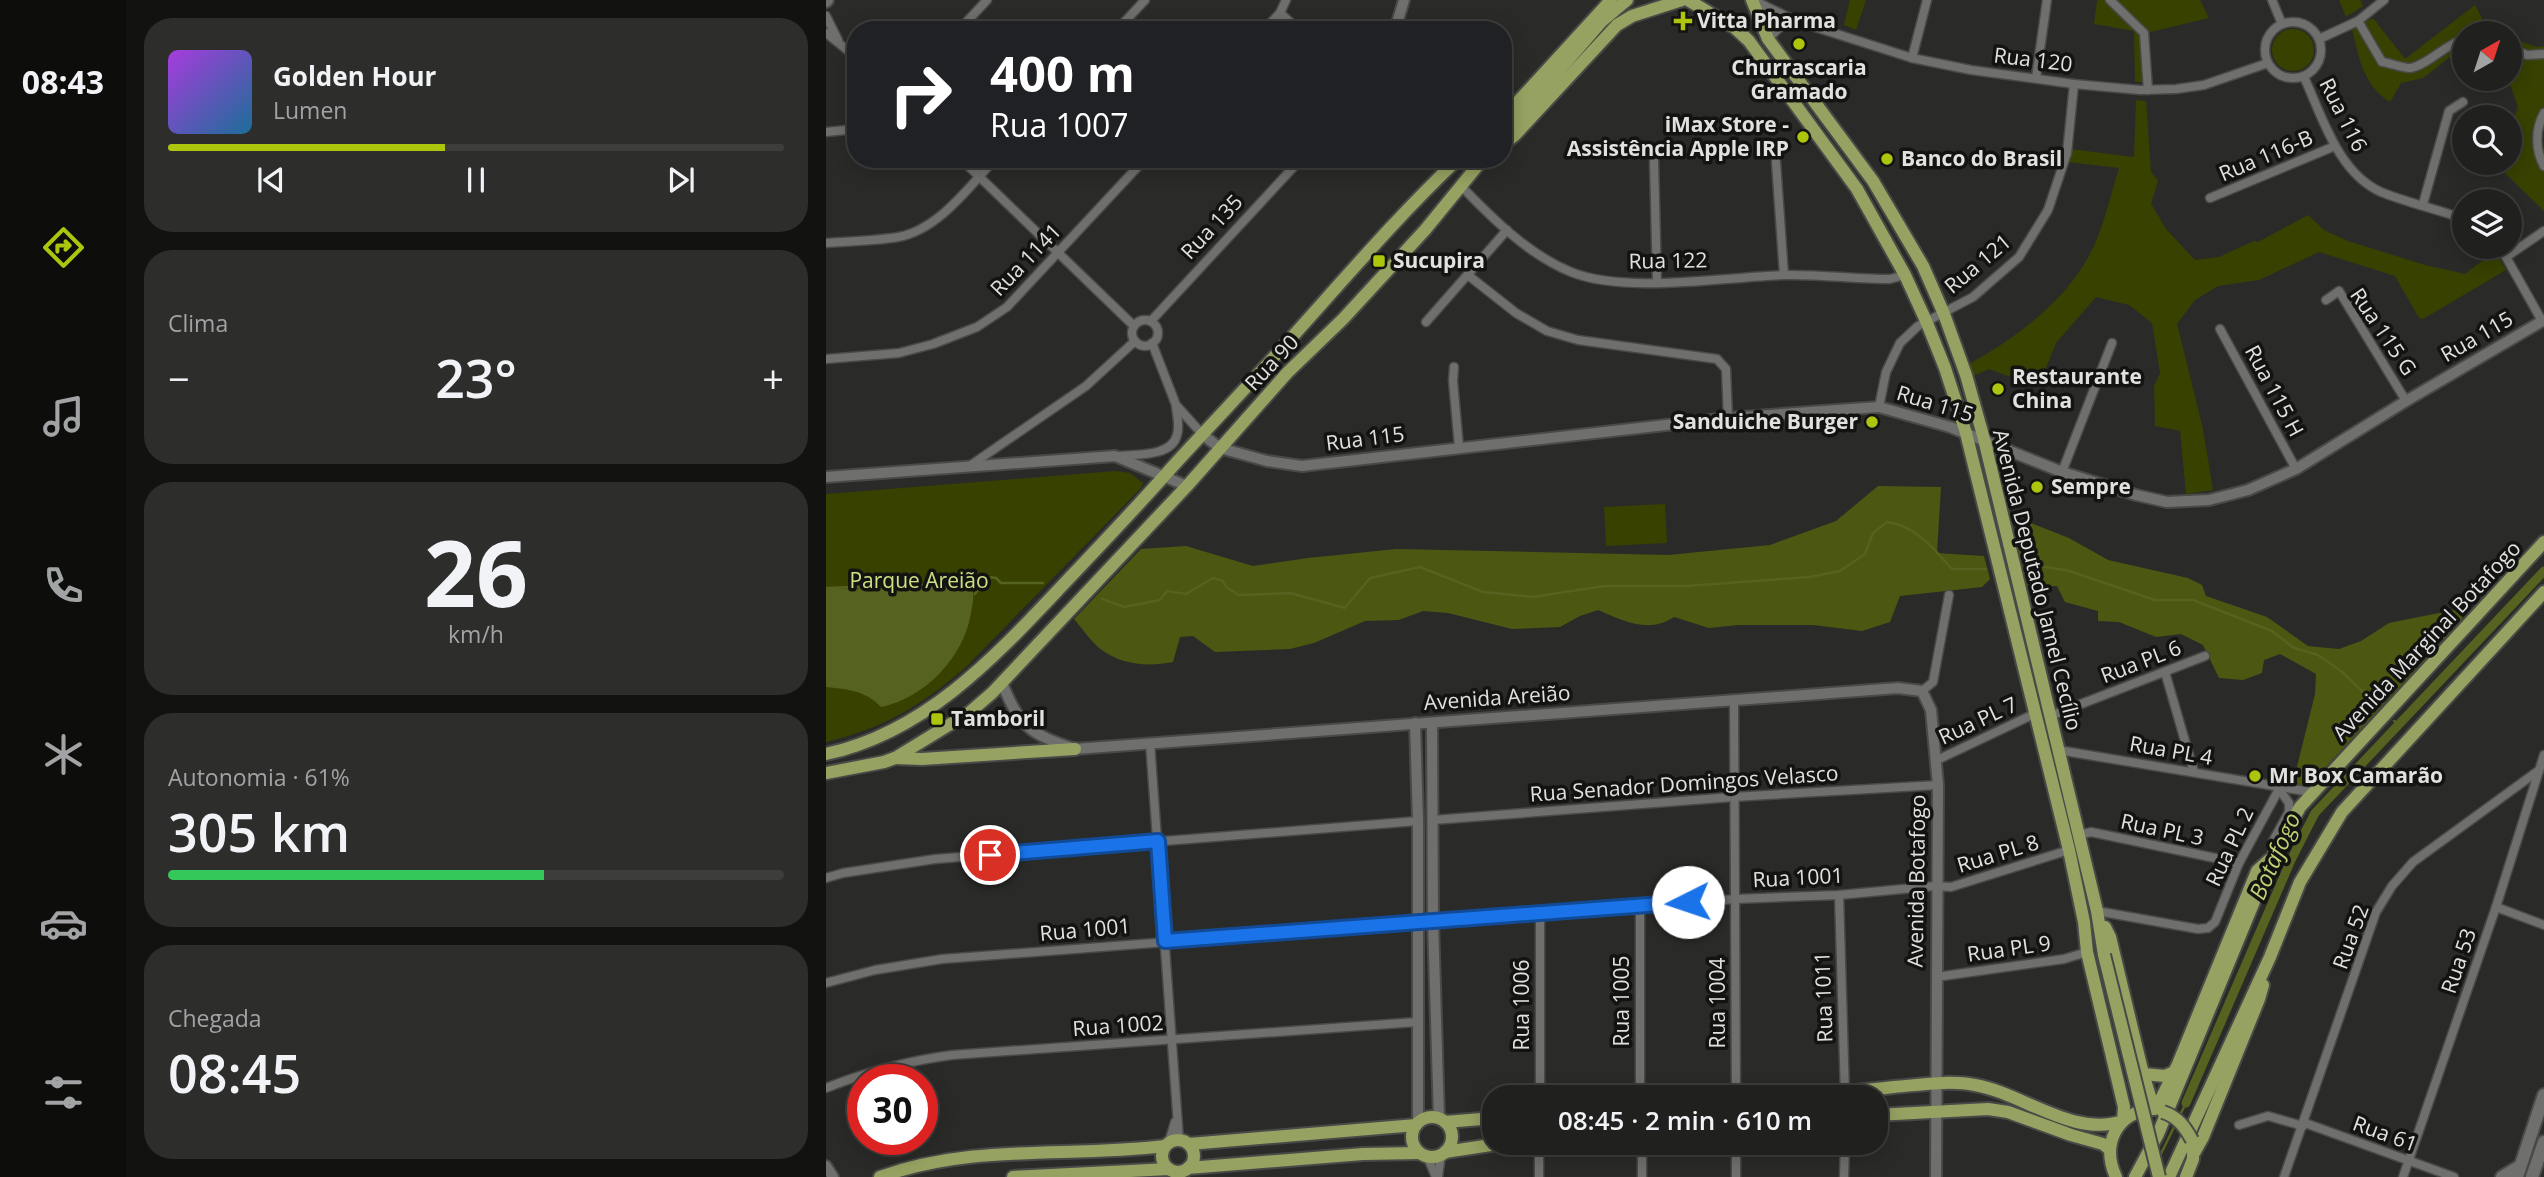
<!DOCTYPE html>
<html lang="pt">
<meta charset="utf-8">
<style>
:root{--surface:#20201e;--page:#2d2d2b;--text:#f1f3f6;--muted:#a2a3a4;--line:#3d3e3c;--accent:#adc60d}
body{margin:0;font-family:"Open Sans",sans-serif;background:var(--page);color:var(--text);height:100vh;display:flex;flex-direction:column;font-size:26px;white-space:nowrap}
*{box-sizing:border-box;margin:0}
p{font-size:23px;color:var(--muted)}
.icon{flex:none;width:38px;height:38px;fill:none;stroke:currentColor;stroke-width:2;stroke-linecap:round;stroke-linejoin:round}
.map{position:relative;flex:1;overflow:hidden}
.sheet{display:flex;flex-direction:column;gap:18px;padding:18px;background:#121210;width:700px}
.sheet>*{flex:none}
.hud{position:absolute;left:21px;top:21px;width:665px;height:147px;border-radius:28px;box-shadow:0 4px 18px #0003,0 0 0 2px var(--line);background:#202124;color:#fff;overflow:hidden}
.needle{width:46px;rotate:39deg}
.buttons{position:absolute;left:1626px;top:21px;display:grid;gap:14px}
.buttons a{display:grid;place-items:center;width:70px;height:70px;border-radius:50%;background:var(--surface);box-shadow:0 4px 18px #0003,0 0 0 2px var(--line);font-size:35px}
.speed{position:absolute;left:21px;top:1064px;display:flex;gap:14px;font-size:35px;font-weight:700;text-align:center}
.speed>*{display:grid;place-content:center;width:91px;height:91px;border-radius:50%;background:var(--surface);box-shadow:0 4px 18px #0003,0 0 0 2px var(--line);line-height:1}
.speed .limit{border:10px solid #d22;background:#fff;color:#111}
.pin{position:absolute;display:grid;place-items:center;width:60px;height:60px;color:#fff;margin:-30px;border:4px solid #fff;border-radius:50%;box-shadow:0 2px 7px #0007}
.me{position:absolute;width:77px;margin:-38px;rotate:266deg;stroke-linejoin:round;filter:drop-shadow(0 0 5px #0008)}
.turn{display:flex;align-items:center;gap:24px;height:147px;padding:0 28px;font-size:32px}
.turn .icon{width:91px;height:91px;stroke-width:2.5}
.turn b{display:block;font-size:49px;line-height:60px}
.big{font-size:52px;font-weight:600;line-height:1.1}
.sheet .tile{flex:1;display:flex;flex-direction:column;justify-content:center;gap:10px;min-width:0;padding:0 24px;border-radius:28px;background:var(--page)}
.sheet .dial{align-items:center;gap:0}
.dial b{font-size:91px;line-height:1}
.song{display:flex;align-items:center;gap:21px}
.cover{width:84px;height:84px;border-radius:10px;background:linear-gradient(135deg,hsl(280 70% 55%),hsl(200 70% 35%))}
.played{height:7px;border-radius:4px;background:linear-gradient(90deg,var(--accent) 45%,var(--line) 45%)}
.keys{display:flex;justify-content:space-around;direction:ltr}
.heat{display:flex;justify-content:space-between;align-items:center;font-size:38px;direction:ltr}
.charge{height:10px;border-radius:5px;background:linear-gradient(90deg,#34c759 61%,var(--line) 0)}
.trip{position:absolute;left:656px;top:1085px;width:406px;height:70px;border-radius:28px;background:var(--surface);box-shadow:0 4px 18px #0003,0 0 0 2px var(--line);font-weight:600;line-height:70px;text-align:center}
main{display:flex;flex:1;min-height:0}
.menu{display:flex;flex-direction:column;width:126px;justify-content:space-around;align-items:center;background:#0d0d0c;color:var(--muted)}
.menu .icon{width:49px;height:49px}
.menu .active{color:var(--accent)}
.menu b{font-size:32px;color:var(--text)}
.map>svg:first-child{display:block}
</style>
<main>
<nav class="menu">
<b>08:43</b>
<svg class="icon active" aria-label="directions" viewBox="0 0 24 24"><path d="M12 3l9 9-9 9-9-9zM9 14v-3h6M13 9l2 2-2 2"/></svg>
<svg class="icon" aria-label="music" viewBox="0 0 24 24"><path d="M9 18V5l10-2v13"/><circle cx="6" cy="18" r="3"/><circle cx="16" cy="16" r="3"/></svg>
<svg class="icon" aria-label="phone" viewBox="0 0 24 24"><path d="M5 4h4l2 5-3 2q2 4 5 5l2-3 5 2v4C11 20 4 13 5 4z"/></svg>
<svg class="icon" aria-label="climate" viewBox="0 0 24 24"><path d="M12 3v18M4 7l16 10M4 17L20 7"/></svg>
<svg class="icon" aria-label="car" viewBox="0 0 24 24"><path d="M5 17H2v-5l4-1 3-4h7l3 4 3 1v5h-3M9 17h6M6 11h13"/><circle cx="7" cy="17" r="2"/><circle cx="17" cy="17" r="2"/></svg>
<svg class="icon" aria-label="filters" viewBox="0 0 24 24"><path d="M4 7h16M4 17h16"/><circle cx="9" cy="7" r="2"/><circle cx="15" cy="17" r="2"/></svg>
</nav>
<section class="sheet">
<div class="tile">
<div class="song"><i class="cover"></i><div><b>Golden Hour</b><p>Lumen</p></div></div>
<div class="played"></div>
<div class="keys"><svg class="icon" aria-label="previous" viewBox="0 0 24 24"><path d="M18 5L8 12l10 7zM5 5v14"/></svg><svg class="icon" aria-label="pause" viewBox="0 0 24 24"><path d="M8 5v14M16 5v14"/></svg><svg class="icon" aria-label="next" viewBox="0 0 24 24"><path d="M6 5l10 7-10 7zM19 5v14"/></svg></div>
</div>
<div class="tile"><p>Clima</p>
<div class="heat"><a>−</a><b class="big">23°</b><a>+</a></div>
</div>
<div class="tile dial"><b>26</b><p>km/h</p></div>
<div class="tile"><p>Autonomia · 61%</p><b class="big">305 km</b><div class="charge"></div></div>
<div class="tile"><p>Chegada</p><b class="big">08:45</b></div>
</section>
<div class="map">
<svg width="1718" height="1177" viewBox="0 0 1718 1177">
<rect width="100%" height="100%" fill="#2a2b28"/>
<g fill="#384100">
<polygon points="1024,0 1040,0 1030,30 1018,25"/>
<polygon points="1271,0 1374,0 1383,18 1324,32 1324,82 1309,82 1308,31 1268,24"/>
<polygon points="1513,0 1534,0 1537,6 1520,17"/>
<path d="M1649,5L1659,24L1674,33H1638V57L1625,56L1597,78L1575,83L1564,102C1537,85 1533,58 1526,29L1547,18L1579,59Z"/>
<circle cx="1467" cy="50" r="21"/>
<polygon points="1684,38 1711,47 1718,46 1718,118 1712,133 1718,152 1718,211 1678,172 1675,163 1684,163 1684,128 1692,107 1685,87 1678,79 1684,79"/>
<path d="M1310,100L1320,101L1325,171L1332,181L1325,204L1340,229L1369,260L1393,257L1428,241L1432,242L1482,215L1498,230L1522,241L1599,265L1639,274L1656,261L1671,255L1680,270L1597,319L1593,318L1569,276L1493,252L1433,280L1392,286L1369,300L1351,324L1377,429L1387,490L1360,494L1354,431L1329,426L1328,386L1334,373L1326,323L1303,305L1270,297L1230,343L1212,387L1163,369L1147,376L1143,364C1189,339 1237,303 1263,256C1277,230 1284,197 1293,168L1242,162L1244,149L1308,157Z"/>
<path d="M289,471L304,473L317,483L315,488L139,668C93,707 58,728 0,742V494Z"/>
<polygon points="839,504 841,543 780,546 778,507"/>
</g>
<g fill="#4c5711">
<path d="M1052,486L1115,487L1111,553L1158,556L1164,579L1156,587L1074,596L1064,622L1036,631L987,625H912L883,628L848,617C822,634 798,621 772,610L754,616L734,627L686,629L622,613L597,611L573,620L539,621L488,643L464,649L389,652L367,636L354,637L347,662C321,667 295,665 273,648C264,640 256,628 248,619L315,549L360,546L427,566L482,558L570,549L842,555L944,545L1010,521Z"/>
<polygon points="1205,523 1243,538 1282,560 1362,578 1376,585 1380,596 1441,617 1482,646 1513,649 1535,641 1563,623 1638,608 1636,619 1486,782 1476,798 1469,775 1489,694 1490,674 1454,654 1438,660 1436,673 1417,680 1393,678 1377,645 1355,634 1330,637 1293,622 1272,621 1272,611 1239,602 1231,586 1202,586 1188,536"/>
</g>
<path fill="#56621f" d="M131,582L145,586C149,595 147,602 145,613C138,657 99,698 55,707C41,691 20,689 0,687V589L81,588Z"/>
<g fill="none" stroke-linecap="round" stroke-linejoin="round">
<g stroke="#56621f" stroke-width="2.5">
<polyline points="1212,566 1240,570 1329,600 1367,600 1446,631 1468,648 1492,655 1515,671 1553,707"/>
<polyline points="162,577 170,578 175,583 217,583"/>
<polyline points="136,584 160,583"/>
<polyline points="0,588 123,584"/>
<polyline points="149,594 153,588"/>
<path d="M276,599L298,607L334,600L341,591L360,594L387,578L397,581L400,587L413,595L464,593L519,608L544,578L594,567L657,592L707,597L778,586H860L984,577L1014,571L1039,554L1047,533L1061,522C1090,526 1107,548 1126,569H1160"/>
<polyline points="1568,721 1572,723"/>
<polyline points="1353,1117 1360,1103"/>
<polyline points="1333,1158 1350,1123"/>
</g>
<polyline stroke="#56621f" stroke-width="9" points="1360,1103 1465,860 1489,813 1718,571"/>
<defs>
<g id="minor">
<polyline points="927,0 970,21 1086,58 1145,70 1248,84 1314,90 1350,89 1378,85 1442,63"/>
<polyline points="1284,0 1318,33 1322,90"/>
<polyline points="1446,0 1456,24"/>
<polyline points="454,13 473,30"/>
<polyline points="0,16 12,40"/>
<path d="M1532,21L1556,62C1564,63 1576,68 1584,68C1600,66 1620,44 1638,39"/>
<circle cx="1467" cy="50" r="28"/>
<polyline points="133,30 161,0"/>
<polyline points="291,30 319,0"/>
<polyline points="438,30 454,13 460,0"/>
<polyline points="0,33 30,57"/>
<polyline points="942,39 956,25 970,21"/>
<polyline points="1493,39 1532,21 1558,0"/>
<polyline points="1684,48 1701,55 1718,54"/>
<polyline points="1086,58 1101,0"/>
<path d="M1478,77C1496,116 1512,173 1555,192C1582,203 1611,209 1638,219"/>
<polyline points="1210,78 1221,0"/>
<path d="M1718,113C1709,129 1709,150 1718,166"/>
<polyline points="0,132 30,129"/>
<polyline points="135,159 308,326"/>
<polyline points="828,161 831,282"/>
<polyline points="950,162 958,275"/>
<path d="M636,187C667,219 703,255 745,272C799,294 899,277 958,275C993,274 1029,279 1064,279L1079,275"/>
<polyline points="1384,198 1509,146"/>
<polyline points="1597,204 1623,111 1637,102"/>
<path d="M0,243C23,241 48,241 72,237C112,230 143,187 169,159"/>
<polyline points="1672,247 1680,257 1716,321"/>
<polyline points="1680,257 1718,231"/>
<polyline points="643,276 690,313 721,331 752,340 891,359 900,369 902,418"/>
<polyline points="1500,300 1513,291 1580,401"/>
<circle cx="319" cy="333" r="13"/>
<polyline points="325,321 475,159"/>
<polyline points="600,322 681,230"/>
<polyline points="1394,329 1470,469"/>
<polyline points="326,343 350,405 377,435"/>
<polyline points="0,359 73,353 107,344 151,327 181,307 319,159"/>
<polyline points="628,367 627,381 633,447"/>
<polyline points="1053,407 1060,372 1074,343 1092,326 1147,297 1193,257 1222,210 1241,153 1248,84"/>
<path d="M292,456C309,454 346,457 351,435C354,426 351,415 350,407"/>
<polyline points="145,465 260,386 309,341"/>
<polyline points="1236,472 1286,343"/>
<polyline points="1339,672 1368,772"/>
<polyline points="1096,691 1107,682 1123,595"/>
<polyline points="908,700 910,1097"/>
<polyline points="1224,716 1379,656"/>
<polyline points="324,743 353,1139"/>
<polyline points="1232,750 1485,792"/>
<polyline points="1111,760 1208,714"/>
<polyline points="607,820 907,797 1112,785"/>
<polyline points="1253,835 1265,832 1413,863"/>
<polyline points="1447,854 1447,841 1463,812 1463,803 1453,789"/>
<polyline points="0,878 17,873 109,859 592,821"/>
<polyline points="1013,895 1019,1095"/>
<polyline points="1670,907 1718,925"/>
<polyline points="1271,911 1372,929 1382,928 1389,922 1413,863 1453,789"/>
<polyline points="1110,977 1238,959 1261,952"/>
<polyline points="0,983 49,970 116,959 910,899 1013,895 1109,886 1125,887 1243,850"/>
<path d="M0,1088C43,1071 81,1061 126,1055L591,1022"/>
<polyline points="714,1097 714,913"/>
<polyline points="814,1097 814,906"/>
<polyline points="1479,1123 1628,1177"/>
<polyline points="1413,1125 1442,1116 1477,1126"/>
<polyline points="343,1142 349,1122"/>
<polyline points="713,1143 713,1177"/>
<polyline points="816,1143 816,1177"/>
<polyline points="910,1143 910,1177"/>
<polyline points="601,1156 610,1177"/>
<polyline points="350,1172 351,1177"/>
<polyline points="612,1177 615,1155"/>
<polyline points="1018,1177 1019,1143"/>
<polyline points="1458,1177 1550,912 1566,886 1587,862 1712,771"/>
<polyline points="1577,1177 1670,907 1718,755"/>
</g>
<g id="tertiary">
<polyline points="569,30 578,0"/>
<polyline points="609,159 620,171"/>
<polyline points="377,435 394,448 441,461 476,466 902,418 1053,407 1124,427 1236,472 1310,495 1341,502 1383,500 1422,490 1470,469 1580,401 1718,320"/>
<polyline points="0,477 289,456 361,486"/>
<path d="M176,683C194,727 204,734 249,749L1072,688L1096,691L1105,710L1112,785L1110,1177"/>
<polyline points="589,723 592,821 592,1122"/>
<polyline points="606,723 607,921 613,1118"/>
<polyline points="0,1166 7,1177"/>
</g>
<g id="secondary">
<polyline points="0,1 1,0"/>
<polyline points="1676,1177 1694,1166"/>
<polyline points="1691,1177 1718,1095"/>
<polyline points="1706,1177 1718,1142"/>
</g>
<g id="primary">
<path d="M862,0L909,28L923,41L1031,189L1079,275L1101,323L1119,368L1140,433L1243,850L1258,922L1261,952L1298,1107L1297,1121C1247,1138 1196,1093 1149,1085C1123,1080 1094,1085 1068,1087C1033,1091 997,1094 962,1097"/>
<polyline points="926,0 942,39 1047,181 1097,266 1118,314 1140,375 1158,439 1271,911 1278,955"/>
<polyline points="677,118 785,0"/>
<polyline points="677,135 775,22 801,0"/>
<polyline points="677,144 688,136 791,25 806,16 856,0"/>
<path d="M0,754C98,733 167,659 233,589C272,548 311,507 348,465C387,422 428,380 466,337C520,277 573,215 632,159"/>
<polyline points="69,758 96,759 249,749"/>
<polyline points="0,773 58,762 69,758 144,712 166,693 361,486 461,373 517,319 599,230 657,159"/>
<polyline points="1279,927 1284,937 1317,1074 1328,1109"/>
<polyline points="1317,1074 1339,1076 1348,1072"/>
<polyline points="1328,1109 1335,1099 1352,1064 1431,871 1443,860"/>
<polyline points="1050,1115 1162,1109 1182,1112 1245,1135 1277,1144 1283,1149"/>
<circle cx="606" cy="1137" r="20"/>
<polyline points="619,1122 668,1118"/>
<circle cx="352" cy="1156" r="16"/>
<polyline points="363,1144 590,1125"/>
<polyline points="619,1152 678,1143"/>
<polyline points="1368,1153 1377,1137 1433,999 1437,985"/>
<polyline points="362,1168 537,1154 593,1153"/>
<path d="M54,1177C148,1143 242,1158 339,1146"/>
<polyline points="187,1177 343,1169"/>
<path d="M1290,1177C1275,1145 1290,1112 1327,1109"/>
<polyline points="1309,1177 1332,1134 1446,858 1474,807 1718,542"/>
<polyline points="1343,1177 1444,957 1474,882 1516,812 1718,592"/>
<polyline points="1360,1177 1367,1159 1367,1147"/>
</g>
</defs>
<use href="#minor" stroke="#494947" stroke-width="11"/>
<use href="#tertiary" stroke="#494947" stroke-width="14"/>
<use href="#secondary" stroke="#494947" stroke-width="16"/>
<use href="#primary" stroke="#494947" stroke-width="16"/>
<use href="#minor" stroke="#6f706d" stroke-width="8"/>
<use href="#tertiary" stroke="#6f706d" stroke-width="10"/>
<use href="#secondary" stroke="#6f706d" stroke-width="12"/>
<use href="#primary" stroke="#95a261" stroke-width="12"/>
<defs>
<g id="primary-bridge">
<polyline points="1278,955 1333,1177"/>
<path d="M1337,1112C1352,1117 1359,1127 1366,1140"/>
</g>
</defs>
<use href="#primary-bridge" stroke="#494947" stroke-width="16" stroke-linecap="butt"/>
<use href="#primary-bridge" stroke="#95a261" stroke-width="12"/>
</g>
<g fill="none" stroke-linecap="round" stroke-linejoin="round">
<defs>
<polyline id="route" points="164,855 332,841 339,941 862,902"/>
</defs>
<use href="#route" stroke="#114b97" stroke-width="18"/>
<use href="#route" stroke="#1a73e8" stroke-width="12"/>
</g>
<g fill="#adc60d" stroke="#131312" stroke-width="2.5">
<path d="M853.5 10.5h7v7h7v7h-7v7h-7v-7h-7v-7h7z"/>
<circle cx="973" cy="44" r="7"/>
<circle cx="977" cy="137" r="7"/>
<circle cx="1061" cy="159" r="7"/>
<rect x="546" y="254" width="14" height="14" rx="3.5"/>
<circle cx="1172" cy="389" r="7"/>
<circle cx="1046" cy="422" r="7"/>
<circle cx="1211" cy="487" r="7"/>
<rect x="104" y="712" width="14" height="14" rx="3.5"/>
<circle cx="1429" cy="776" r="7"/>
</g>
<g text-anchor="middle" stroke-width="7" stroke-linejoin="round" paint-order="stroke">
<g font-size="21" font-weight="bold" fill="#e1e2e0" stroke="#131312" text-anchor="start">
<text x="871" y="28">Vitta Pharma</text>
<text x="973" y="75" text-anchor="middle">Churrascaria<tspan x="973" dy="24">Gramado</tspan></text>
<text x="963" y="132" text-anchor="end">iMax Store -<tspan x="963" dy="24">Assistência Apple IRP</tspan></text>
<text x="1075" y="166">Banco do Brasil</text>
<text x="567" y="268">Sucupira</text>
<text x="1186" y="384">Restaurante<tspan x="1186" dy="24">China</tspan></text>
<text x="1032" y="429" text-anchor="end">Sanduiche Burger</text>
<text x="1225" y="494">Sempre</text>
<text x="125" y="726">Tamboril</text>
<text x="1443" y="783">Mr Box Camarão</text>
</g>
<g font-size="21" fill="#e1e2e0" stroke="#131312">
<text transform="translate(1207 60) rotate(7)" y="7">Rua 120</text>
<text transform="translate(1517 115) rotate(63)" y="7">Rua 116</text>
<text transform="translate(1440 156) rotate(-23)" y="7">Rua 116-B</text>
<text transform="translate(386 227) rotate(-47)" y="7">Rua 135</text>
<text transform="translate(200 260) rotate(-46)" y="7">Rua 1141</text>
<text transform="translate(842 261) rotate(-1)" y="7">Rua 122</text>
<text transform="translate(1152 264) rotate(-40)" y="7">Rua 121</text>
<text transform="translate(1557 332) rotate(56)" y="7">Rua 115 G</text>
<text transform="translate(1651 337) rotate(-30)" y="7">Rua 115</text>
<text transform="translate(446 363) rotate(-47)" y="7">Rua 90</text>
<text transform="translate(1448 391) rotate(62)" y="7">Rua 115 H</text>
<text transform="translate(1109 404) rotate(17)" y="7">Rua 115</text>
<text transform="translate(539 439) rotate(-7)" y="7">Rua 115</text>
<text transform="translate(1211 580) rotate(76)" y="7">Avenida Deputado Jamel Cecílio</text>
<text transform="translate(1601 641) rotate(-47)" y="7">Avenida Marginal Botafogo</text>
<text transform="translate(1315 662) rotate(-21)" y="7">Rua PL 6</text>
<text transform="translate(671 698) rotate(-4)" y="7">Avenida Areião</text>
<text transform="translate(1152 721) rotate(-25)" y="7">Rua PL 7</text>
<text transform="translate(1345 751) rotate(10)" y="7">Rua PL 4</text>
<text transform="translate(858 784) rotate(-4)" y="7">Rua Senador Domingos Velasco</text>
<text transform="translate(1336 830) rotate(12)" y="7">Rua PL 3</text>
<text transform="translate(1404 847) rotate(-65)" y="7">Rua PL 2</text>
<text transform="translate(1172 854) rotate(-17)" y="7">Rua PL 8</text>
<text transform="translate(972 878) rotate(-3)" y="7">Rua 1001</text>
<text transform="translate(1091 881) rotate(-89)" y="7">Avenida Botafogo</text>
<text transform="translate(259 930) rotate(-5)" y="7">Rua 1001</text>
<text transform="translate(1525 937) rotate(-70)" y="7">Rua 52</text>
<text transform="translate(1183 949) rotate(-8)" y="7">Rua PL 9</text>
<text transform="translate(1633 961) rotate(-71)" y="7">Rua 53</text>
<text transform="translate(998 997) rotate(-92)" y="7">Rua 1011</text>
<text transform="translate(796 1001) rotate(-90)" y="7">Rua 1005</text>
<text transform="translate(892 1003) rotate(-90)" y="7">Rua 1004</text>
<text transform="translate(696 1005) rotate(-90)" y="7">Rua 1006</text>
<text transform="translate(292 1026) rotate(-4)" y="7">Rua 1002</text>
<text transform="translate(1559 1134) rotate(20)" y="7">Rua 61</text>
</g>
<g font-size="21" fill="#cde082" stroke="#131312">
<text x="93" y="588">Parque Areião</text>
</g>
<g font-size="23" font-style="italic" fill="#c0d374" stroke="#131312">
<text transform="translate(1449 856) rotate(-66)" y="8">Botafogo</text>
</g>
</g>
</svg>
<div class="buttons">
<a><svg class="needle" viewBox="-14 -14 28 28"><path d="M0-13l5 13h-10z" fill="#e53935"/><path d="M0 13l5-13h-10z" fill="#a2a3a4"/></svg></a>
<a><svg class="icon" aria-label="search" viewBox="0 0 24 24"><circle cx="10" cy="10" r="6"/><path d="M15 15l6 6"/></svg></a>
<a><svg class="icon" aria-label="layers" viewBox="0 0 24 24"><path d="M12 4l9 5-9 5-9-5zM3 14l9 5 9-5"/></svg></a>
</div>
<div class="speed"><div class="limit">30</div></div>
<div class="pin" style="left:164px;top:855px;background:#d93025"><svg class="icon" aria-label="arrive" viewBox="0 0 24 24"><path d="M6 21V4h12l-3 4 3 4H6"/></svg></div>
<svg class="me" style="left:862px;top:902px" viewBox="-20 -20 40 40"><circle r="19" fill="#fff"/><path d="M0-13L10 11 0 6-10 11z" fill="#1a73e8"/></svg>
<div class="trip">08:45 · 2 min · 610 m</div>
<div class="hud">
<div class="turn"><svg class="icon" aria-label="right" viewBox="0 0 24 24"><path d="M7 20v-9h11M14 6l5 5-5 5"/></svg><div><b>400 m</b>Rua 1007</div></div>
</div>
</div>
</main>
